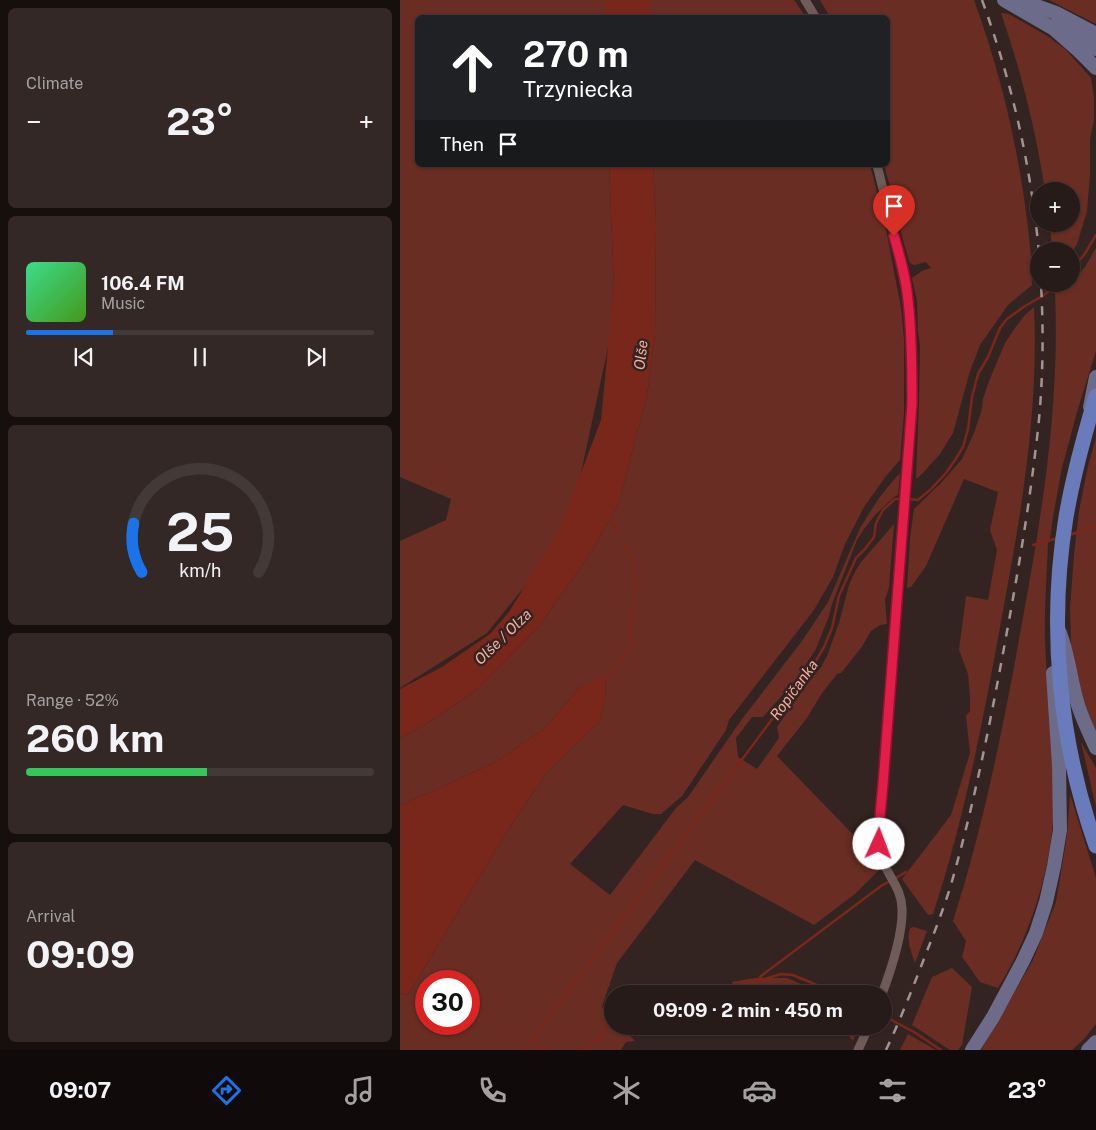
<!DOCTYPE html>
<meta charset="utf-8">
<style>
:root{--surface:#271b19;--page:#332826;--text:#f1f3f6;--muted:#a4a1a2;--line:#433938;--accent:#1a73e8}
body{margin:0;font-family:"Public Sans",sans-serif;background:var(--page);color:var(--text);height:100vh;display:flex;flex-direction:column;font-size:19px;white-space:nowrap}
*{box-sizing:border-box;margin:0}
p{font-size:16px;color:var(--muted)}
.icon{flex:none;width:28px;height:28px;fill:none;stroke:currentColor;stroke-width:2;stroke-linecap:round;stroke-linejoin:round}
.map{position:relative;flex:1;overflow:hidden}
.sheet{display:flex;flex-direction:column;gap:8px;padding:8px;background:#150f0e;width:400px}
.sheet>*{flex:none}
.banner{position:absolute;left:15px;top:15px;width:475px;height:152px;border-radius:8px;box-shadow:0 1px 4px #0004,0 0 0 1px var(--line);background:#202124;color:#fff;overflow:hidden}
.tools{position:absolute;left:630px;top:182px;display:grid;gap:10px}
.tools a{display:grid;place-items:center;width:50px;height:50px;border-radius:50%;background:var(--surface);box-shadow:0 1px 4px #0004,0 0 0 1px var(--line);font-size:25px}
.speed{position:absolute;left:15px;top:970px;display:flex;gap:10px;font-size:25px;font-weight:700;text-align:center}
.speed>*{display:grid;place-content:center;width:65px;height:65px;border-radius:50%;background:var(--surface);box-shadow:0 1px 4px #0004,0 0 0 1px var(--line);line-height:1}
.speed .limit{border:8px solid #d22;background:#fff;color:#111}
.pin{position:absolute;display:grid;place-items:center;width:42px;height:42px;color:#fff;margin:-51px -21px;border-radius:50% 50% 50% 0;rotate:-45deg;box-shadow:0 0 5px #0007}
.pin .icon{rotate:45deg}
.me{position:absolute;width:55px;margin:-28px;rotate:2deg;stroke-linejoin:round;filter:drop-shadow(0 0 4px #0008)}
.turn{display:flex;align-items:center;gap:18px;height:105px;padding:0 25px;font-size:22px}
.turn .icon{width:65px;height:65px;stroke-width:2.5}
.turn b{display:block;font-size:35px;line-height:42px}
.then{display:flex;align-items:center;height:48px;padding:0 25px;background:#0003;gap:10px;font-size:19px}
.big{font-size:38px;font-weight:700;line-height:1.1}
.sheet .card{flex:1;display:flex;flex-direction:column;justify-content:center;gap:8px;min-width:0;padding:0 18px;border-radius:8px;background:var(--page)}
.sheet .dial{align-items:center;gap:0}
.dial svg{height:130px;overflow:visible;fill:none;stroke:var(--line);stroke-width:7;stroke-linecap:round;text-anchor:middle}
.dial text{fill:var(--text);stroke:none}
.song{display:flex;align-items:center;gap:15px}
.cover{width:60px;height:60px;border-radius:8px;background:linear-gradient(135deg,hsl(150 70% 55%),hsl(100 70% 35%))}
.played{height:5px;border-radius:2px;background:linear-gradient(90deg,var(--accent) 25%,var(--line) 25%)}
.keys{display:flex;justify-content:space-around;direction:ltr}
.heat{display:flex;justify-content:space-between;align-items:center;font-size:28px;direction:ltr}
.charge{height:8px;border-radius:4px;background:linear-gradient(90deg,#34c759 52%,var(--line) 0)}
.trip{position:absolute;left:204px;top:985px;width:288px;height:50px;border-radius:25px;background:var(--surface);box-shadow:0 1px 4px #0004,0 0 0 1px var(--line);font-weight:700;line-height:50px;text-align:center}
.tab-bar{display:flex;height:80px;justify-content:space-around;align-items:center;background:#100b0a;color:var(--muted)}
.tab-bar .icon{width:35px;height:35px}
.tab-bar .on{color:var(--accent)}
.tab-bar b{font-size:22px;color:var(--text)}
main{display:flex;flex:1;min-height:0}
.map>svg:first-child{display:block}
</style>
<main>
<section class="sheet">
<div class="card"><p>Climate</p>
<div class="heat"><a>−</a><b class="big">23°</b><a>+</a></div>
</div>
<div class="card">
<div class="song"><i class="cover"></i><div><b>106.4 FM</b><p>Music</p></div></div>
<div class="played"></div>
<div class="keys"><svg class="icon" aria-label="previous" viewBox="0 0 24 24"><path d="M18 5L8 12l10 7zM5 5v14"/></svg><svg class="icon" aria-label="pause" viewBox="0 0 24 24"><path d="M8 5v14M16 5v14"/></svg><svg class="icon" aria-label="next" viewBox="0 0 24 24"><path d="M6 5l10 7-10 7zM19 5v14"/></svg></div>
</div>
<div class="card dial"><svg viewBox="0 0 100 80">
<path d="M14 69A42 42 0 1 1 86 69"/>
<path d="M14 69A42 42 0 0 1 9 39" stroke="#1a73e8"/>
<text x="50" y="56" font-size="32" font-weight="700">25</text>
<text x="50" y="72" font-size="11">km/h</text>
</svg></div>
<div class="card"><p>Range · 52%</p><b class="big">260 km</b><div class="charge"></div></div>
<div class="card"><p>Arrival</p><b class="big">09:09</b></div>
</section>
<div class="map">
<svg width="696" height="1050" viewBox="0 0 696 1050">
<rect width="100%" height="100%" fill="#342421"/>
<g fill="#692d23" fill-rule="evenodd">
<polygon points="0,0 206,0 206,17 18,18 18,165 209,165 214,285 209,343 168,533 87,633 0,688 0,541 46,520 51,499 0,477"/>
<polygon points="250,0 394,0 406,17 250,17"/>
<path d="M420,0H574C606,88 624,173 632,267L631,269L632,285L608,305L580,345L570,371L553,433L540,454L522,474L516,479L519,403L520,346L518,331L517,301L512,278L522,271L531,268L526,262L514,265L510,263L504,244L493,198L484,165H488V18L430,17Z"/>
<polygon points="649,0 696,0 696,24"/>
<path d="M601,13L609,14L649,37L666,50L691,78L694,97V120L690,139V174L687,211L677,244L671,253V251H652L650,224H671V191H645C636,131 621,71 601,13Z"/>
<path d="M253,165H470L484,219L501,308L504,339V413L500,460L486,476L464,507L445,544L433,577L414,610L329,720L326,730L282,796L261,814H253L223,805L170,864L210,895L276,808L288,797L342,719L402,641L428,602L460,528L479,498L491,483L497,476L500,474L498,495L494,497L476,514L464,529L457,540L432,604L429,616L416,649L395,681L363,717H352L336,738L338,757L357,769L379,738L377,727L406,686L421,667L427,656L439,623L449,585L456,570L461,562L494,524L489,587L485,600L487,624L480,625L471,631L461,648L441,673L437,674L422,693L407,718L377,756L468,850L479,870L455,894L414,925L295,860L217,963L202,1006L212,1018V1026H221L235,1041L226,1042L221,1050H0V993L8,995L104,836L145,775L200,721L205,698L206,677L181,686L144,729L97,761L45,786L0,805V738L31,721L75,691L139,626L190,554L219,502L247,395L255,335L256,223ZM26,981H69V1024H26Z"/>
<path d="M696,248V351L677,412L662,468L653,517L650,539L648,543C647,575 644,608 645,641C647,693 653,745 654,797C654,860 632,934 598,988L580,982L562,957L566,941L553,921C584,824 604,724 622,623C642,514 660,405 655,293L668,284H671V281L685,267Z"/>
<path d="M634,307C639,411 621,514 602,616C584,716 565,817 533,914L528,915L502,879L551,815L570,753L566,716L570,711V698L568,674L559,650L566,596L588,600L597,550L590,530L598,492L564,479L526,566L511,587L507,588L510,538L514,509L541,483L562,459L574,433L582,409L583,399L589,381L605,343L615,328L625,315Z"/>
<polygon points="696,438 696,733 680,693 671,646 670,609 674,555 679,511 688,466"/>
<polygon points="681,742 696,768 696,808 696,807"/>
<polygon points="670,794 696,878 696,1024 684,1039 672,1050 581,1050 633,960 656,902 667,836"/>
<path d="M514,927L527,931L515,963C511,952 506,939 510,928Z"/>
<polygon points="552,968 572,987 562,1045 558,1050 550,1050 512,1025 532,977"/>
<polygon points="387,978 424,994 405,994 394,989 370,985 333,990 332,982 355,978"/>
<polygon points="441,1026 459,1026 453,1041"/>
<polygon points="508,1034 536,1050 500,1050"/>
</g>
<g fill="#7a271b">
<rect x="206" y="0" width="44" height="17"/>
<polygon points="209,165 253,165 256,223 255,335 247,395 219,502 190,554 139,626 75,691 31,721 0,738 0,689 42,667 90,634 109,612 160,528 201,420 214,285"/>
<polygon points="206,676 205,698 200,721 145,775 104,836 8,995 0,993 0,805 45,786 97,761 144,729 181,686"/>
</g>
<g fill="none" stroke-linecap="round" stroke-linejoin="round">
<g stroke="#7a271b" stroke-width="2.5">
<polyline points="671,270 684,255 696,235"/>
<polyline points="507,499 518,500 531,489 546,473 555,460 563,447 568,429 572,397 578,374 588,357 600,328 607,319 625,306 644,295 657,284"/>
<polyline points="208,517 213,522 218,532"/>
<polyline points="669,535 696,527"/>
<polyline points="633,545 658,538"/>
<polyline points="205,679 229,652 232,646 230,626 235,586 233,561 225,545"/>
<polyline points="494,879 506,872"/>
<polyline points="358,981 361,976 481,886 490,881"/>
<polyline points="293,994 358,981 381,974 393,975 438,994"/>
<polyline points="482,1015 514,1032 541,1050"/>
<polyline points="133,1041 141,1048 149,1050"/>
<polyline points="125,1050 417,659 424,647 432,628 439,596 456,558 465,549 474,537 476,523 483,510 495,499 502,499"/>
<polyline points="179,1050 199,1039 212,1019"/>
</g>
<g stroke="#6f5c59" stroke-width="9">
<polyline points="405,0 416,18"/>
<path d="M477,165L504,274L508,300L512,358V403L483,784C481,807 475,834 481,856C487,876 502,888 502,909C503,935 491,970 482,994"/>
<polyline points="458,1050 469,1026"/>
</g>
<g stroke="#6c6c8a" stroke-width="14">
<polyline points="604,0 654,29 679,51 696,68"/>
<polyline points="620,0 656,13 696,34"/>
<polyline points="657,23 696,49"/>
<polyline points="690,407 696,377"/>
<path d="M660,633C668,654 670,676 676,698C680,715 689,732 696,748"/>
<polyline points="572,1050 593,1017 623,961 636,933 646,902 654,866 660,830 659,765 653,673"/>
<polyline points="688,1050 696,1042"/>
</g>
<path stroke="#6a7bbc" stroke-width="15" d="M696,396C684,436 673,476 666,517C648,627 659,741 696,846"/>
<g stroke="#a19491" stroke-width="2.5" stroke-dasharray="9 9" stroke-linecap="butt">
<path d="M582,0C612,82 631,166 639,253"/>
<path d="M486,1050C501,1018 514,985 527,951C535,931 543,910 550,888C575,802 592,714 608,626C619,566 629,506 636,446C643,392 644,338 641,284"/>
</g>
</g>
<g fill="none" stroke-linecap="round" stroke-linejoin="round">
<defs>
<path id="route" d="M479,844V826L483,784L512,404C512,369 512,334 508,300C506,278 500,257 494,236"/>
</defs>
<use href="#route" stroke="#92132f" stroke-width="12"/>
<use href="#route" stroke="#e11d48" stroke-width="9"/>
</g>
<g text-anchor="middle" stroke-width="5" stroke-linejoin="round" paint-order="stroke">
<g font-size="15" font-style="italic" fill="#f5ad9f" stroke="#342421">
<text transform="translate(241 355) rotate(-83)" y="5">Olše</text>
<text transform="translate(103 637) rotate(-44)" y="5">Olše / Olza</text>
<text transform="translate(394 690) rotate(-54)" y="5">Ropičanka</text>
</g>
</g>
</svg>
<div class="tools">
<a>+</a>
<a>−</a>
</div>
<div class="speed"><div class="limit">30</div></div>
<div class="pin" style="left:494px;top:236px;background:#d93025"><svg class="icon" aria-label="arrive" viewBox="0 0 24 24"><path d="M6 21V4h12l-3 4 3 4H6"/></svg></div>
<svg class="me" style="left:479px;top:844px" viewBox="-20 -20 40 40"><circle r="19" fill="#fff"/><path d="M0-13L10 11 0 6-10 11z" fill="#e11d48"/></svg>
<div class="trip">09:09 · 2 min · 450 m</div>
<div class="banner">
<div class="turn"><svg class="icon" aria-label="ahead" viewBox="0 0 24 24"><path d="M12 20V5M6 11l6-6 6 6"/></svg><div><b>270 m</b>Trzyniecka</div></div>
<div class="then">Then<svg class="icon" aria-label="arrive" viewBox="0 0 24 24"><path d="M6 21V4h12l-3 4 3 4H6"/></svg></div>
</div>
</div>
</main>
<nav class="tab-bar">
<b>09:07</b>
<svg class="icon on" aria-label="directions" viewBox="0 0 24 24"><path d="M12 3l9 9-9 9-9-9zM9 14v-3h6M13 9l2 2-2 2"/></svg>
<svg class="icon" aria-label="music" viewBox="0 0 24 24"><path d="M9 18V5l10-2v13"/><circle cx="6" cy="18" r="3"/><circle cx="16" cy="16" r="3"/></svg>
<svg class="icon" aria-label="phone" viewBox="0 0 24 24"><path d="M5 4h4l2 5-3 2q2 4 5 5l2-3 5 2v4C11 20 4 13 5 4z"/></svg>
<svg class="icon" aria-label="climate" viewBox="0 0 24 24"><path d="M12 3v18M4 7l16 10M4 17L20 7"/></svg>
<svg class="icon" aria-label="car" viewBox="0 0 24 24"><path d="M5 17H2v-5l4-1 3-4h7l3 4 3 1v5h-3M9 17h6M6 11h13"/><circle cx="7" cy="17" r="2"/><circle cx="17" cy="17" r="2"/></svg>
<svg class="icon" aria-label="filters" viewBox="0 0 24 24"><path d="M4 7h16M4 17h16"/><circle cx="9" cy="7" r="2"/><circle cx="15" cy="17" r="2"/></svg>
<b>23°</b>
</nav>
